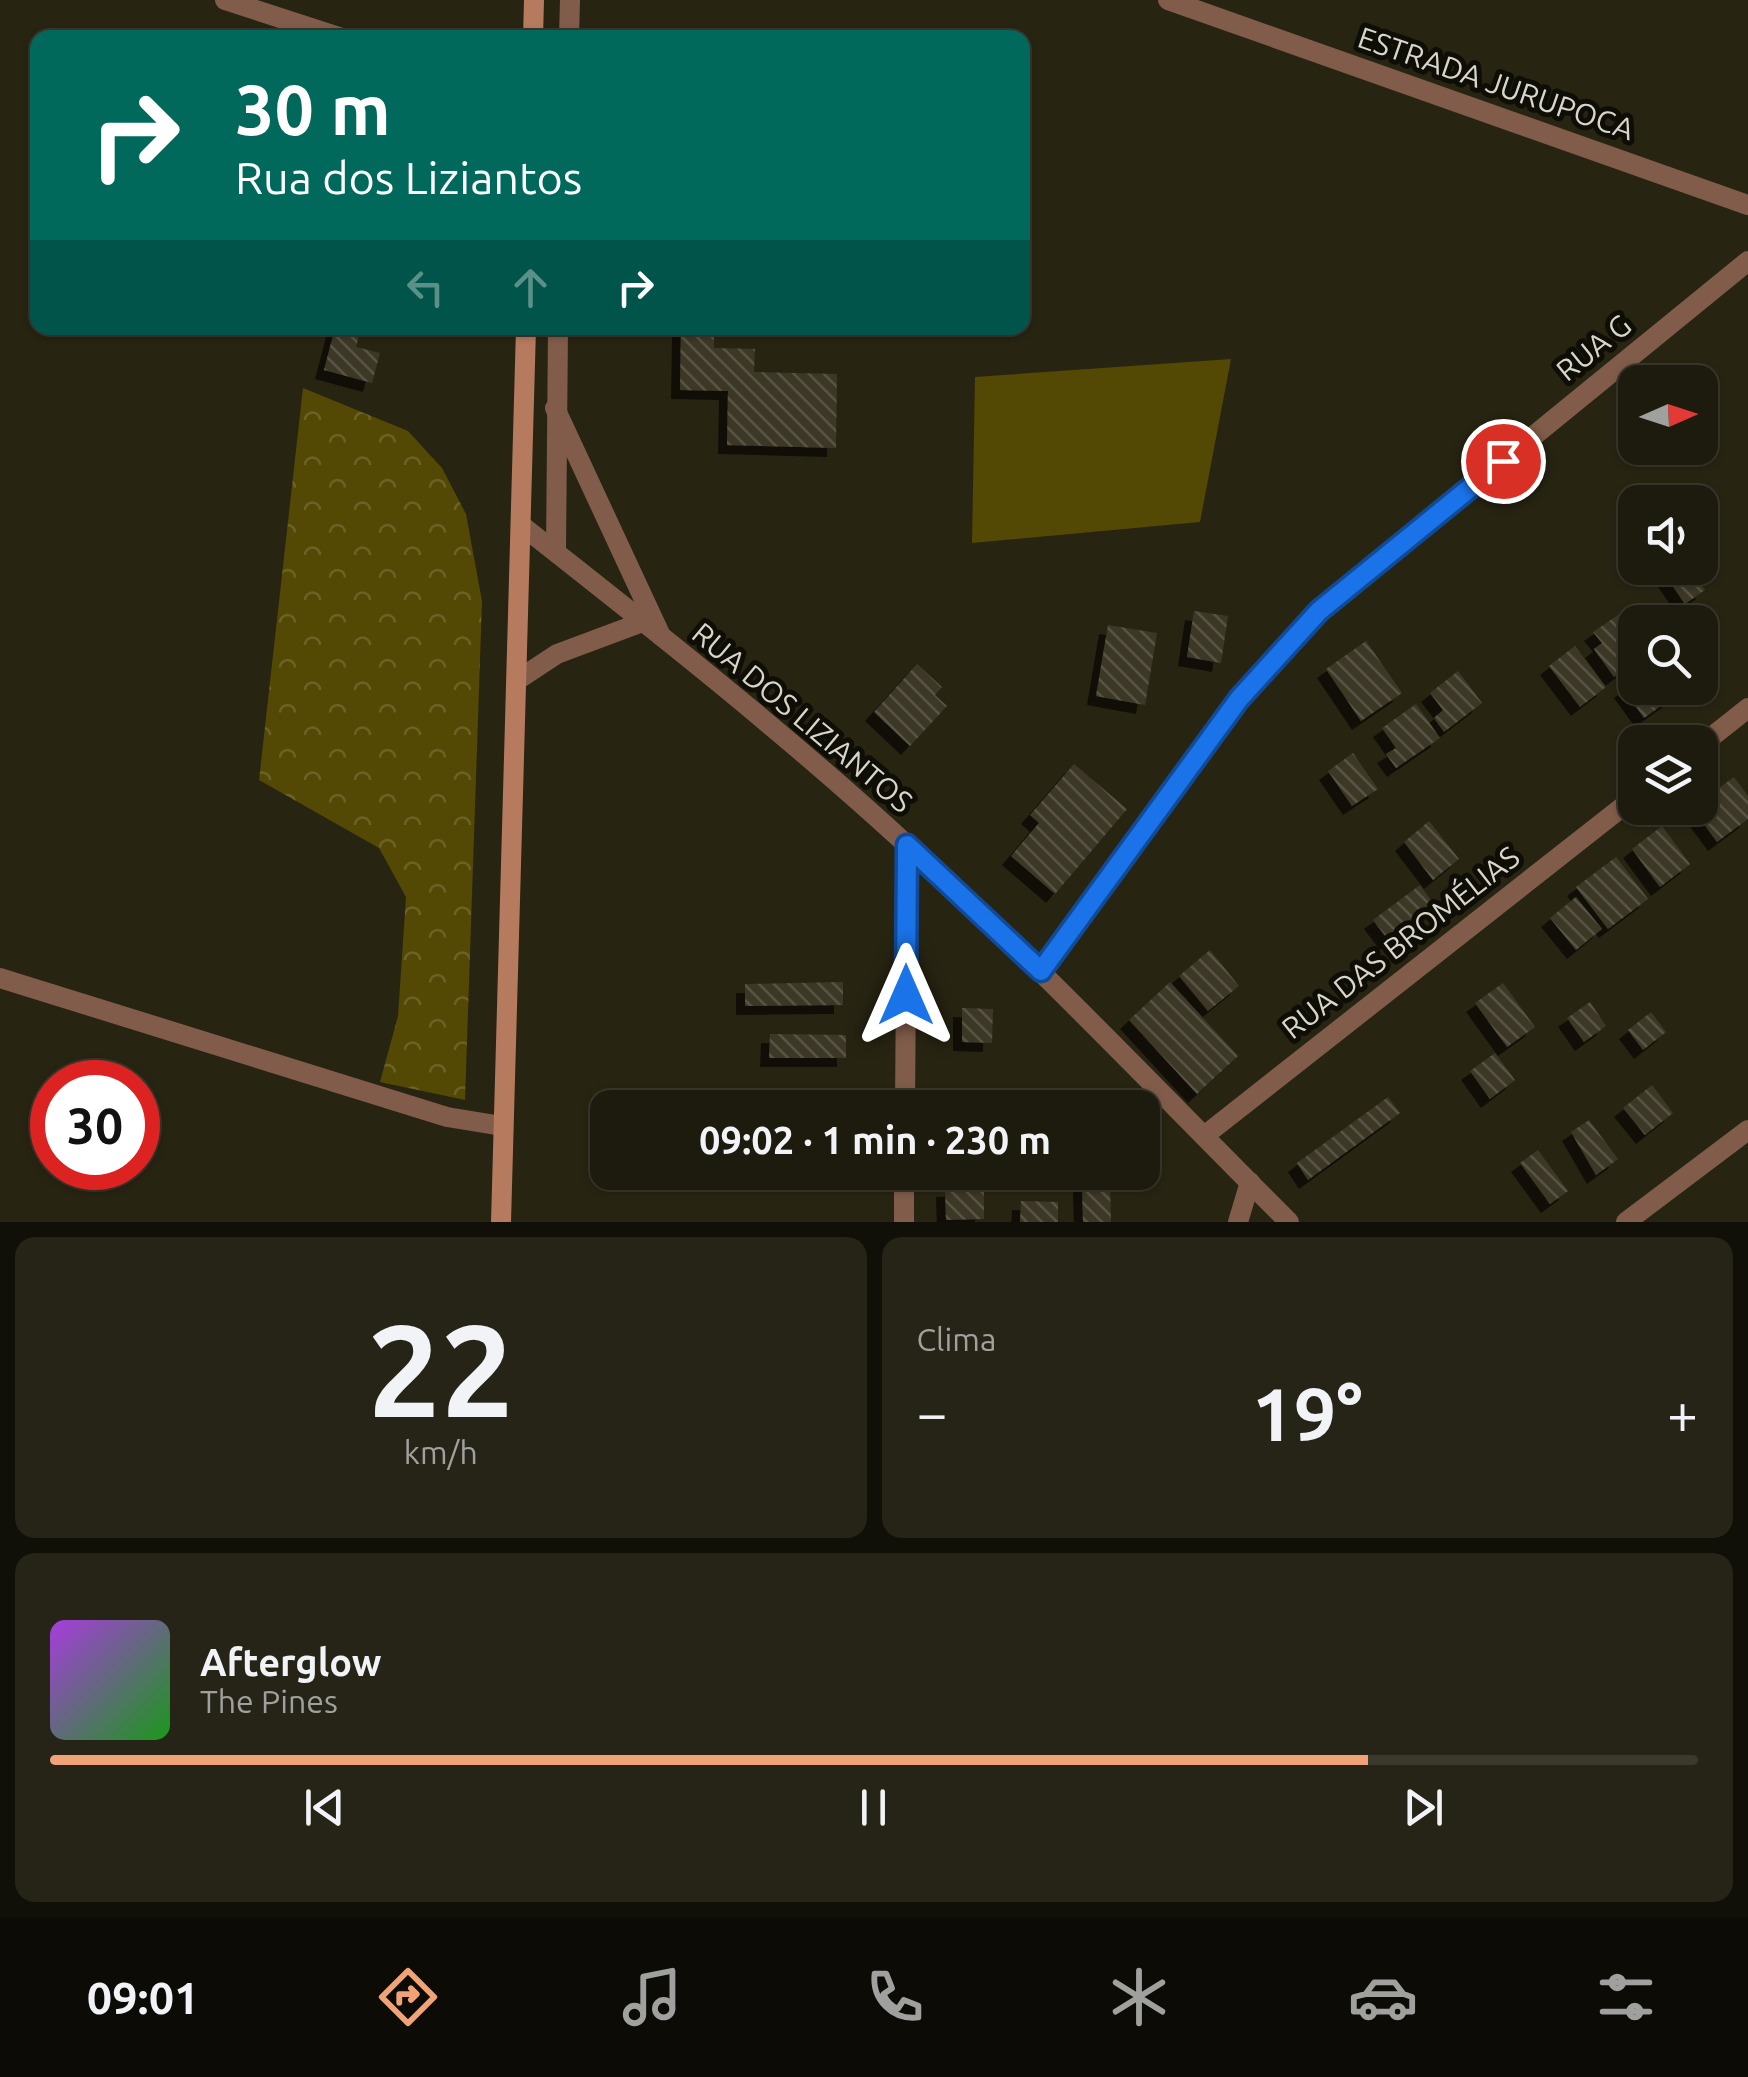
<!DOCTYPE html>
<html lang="pt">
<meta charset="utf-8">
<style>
:root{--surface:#1d1b0e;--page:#252417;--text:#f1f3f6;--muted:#a0a19e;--line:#3b392e;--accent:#efa377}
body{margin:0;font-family:Ubuntu,sans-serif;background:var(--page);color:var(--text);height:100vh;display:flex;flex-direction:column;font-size:38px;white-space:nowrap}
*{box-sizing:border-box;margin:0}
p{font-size:32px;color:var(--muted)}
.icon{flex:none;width:55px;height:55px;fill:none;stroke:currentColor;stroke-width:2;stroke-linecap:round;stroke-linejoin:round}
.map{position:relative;height:1222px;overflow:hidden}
.panel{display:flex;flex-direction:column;gap:15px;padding:15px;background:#100f08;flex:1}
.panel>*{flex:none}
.hud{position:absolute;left:30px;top:30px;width:1000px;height:305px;border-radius:20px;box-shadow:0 2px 8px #0004,0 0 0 2px var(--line);background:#00695c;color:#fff;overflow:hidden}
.needle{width:65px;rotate:87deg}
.buttons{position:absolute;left:1618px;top:365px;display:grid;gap:20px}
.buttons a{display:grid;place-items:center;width:100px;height:100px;border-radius:20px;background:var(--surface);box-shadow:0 2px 8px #0004,0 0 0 2px var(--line);font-size:50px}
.speed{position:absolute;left:30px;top:1060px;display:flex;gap:20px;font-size:50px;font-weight:700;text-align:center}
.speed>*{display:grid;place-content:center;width:130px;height:130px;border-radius:50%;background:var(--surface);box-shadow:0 2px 8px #0004,0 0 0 2px var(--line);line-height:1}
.speed .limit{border:15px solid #d22;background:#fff;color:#111}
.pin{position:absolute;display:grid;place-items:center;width:85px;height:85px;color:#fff;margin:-42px;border:5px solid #fff;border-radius:50%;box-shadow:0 2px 10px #0007}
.me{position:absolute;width:110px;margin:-55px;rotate:0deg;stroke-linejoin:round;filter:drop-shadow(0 0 8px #0008)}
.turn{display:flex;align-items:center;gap:35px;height:210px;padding:0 40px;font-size:45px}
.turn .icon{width:130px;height:130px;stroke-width:2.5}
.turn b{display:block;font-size:70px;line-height:85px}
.lanes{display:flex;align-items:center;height:95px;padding:0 40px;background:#0003;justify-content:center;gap:50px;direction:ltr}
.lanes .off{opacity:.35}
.big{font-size:75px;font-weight:600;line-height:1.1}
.panel .card{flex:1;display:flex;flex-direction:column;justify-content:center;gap:15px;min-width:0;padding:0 35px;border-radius:20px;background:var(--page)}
.panel .dial{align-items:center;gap:0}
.dial b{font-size:130px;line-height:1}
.song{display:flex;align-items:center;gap:30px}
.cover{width:120px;height:120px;border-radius:15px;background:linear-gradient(135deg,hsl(280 70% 55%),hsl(120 70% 35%))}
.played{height:10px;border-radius:5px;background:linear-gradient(90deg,var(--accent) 80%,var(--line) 80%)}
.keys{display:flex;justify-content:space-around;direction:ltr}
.heat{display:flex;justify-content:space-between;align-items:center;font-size:55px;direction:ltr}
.panel .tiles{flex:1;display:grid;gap:15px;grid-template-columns:1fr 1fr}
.card:last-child{grid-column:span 2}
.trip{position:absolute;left:590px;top:1090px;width:570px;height:100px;border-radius:20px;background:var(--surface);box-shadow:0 2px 8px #0004,0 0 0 2px var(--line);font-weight:600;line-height:100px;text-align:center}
.tab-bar{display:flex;height:160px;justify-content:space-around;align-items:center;background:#0c0b06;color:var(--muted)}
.tab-bar .icon{width:70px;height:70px}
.tab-bar .on{color:var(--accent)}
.tab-bar b{font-size:45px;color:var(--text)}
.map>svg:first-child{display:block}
</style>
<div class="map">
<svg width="1748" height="1222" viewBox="0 0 1748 1222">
<defs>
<pattern id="forest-crowns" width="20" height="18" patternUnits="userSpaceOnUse" patternTransform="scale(2.5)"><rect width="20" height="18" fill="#534804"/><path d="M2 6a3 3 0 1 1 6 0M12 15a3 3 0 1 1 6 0" fill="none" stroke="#6b6227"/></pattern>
<pattern id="building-back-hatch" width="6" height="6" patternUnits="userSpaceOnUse" patternTransform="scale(2.5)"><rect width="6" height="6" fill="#3c3927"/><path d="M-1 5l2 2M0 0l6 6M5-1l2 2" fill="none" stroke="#575545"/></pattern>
<filter id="shadow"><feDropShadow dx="-9" dy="9" stdDeviation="0" flood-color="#0009"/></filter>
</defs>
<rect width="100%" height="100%" fill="#272412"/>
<polygon fill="#534804" points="1231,359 1200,522 972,543 975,377"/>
<polygon fill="url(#forest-crowns)" points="303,388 408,431 442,468 466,514 482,601 465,1100 380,1082 398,1016 406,897 379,848 259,780"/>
<g fill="url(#building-back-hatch)" filter="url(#shadow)">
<polygon points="335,328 361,328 356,347 380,353 372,383 324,370"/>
<polygon points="681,328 714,328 714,348 755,349 754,372 837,374 836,448 727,445 728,391 680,390"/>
<polygon points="1660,568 1690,568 1705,590 1685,604"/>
<polygon points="1194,611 1228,616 1221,663 1187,657"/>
<polygon points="1621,613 1635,634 1635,662 1614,677 1594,649 1602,643 1593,632"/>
<polygon points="1108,625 1157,633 1145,705 1096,696"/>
<polygon points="1366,641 1402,693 1361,721 1326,669"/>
<polygon points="1575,646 1606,687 1580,707 1549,666"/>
<polygon points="917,664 942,687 935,695 947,706 910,746 874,712"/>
<polygon points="1458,671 1482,703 1444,732 1434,718 1443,710 1430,693"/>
<polygon points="1635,681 1635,688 1669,688 1675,696 1644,718 1623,689"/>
<polygon points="1416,704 1440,738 1396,768 1386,754 1396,748 1382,728"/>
<polygon points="1353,753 1378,789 1352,806 1328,771"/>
<polygon points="1074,764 1127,809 1055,894 1011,856 1039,823 1030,815"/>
<polygon points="1734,777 1748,796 1748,819 1717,842 1692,808 1700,808 1700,802"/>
<polygon points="1429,821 1459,859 1433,880 1404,842"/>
<polygon points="1662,826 1690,864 1660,887 1632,849"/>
<polygon points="1616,857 1648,899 1608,929 1576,887"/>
<polygon points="1420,885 1436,907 1389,941 1373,920"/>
<polygon points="1576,897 1602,929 1576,950 1550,918"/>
<polygon points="1210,950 1239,986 1208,1011 1179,976"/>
<polygon points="843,982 843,1005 745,1006 745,984"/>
<polygon points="1170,982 1238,1056 1197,1094 1129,1020"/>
<polygon points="1503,983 1535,1027 1507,1047 1475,1003"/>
<polygon points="1590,1002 1606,1026 1584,1042 1567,1018"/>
<polygon points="962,1008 993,1009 992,1043 962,1042"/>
<polygon points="1651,1012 1666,1032 1643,1050 1628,1030"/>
<polygon points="770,1034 846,1035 846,1058 769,1058"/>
<polygon points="1495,1053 1515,1080 1490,1099 1470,1071"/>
<polygon points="1652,1085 1673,1113 1645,1135 1623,1108"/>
<polygon points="1059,1091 1102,1092 1102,1108 1058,1108"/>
<polygon points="1388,1097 1400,1113 1308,1180 1297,1163"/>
<polygon points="1589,1120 1618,1159 1596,1175 1571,1132"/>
<polygon points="1538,1150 1568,1191 1550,1204 1520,1163"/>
<polygon points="1082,1182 1110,1182 1111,1222 1083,1222"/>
<polygon points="984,1187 984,1219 946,1220 945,1188"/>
<polygon points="1021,1201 1058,1202 1058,1222 1020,1222"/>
</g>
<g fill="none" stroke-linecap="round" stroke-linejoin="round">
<g stroke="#815c4a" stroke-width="20">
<polyline points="225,0 342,38"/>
<polyline points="1168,0 1748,205"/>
<polyline points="569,38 570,0"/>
<polyline points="555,408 661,636"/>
<path d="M521,525C652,628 784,732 906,844C1039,965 1162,1095 1289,1222"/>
<polyline points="556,552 558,328"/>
<polyline points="519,679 557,654 640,623"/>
<polyline points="1700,746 1748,708"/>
<polyline points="1041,971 1239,699 1319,611 1748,261"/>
<polyline points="0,978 447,1117 502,1126"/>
<polyline points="905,1108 907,845"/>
<polyline points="1204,1136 1635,797"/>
<polyline points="904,1222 904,1172"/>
<polyline points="1238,1222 1250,1182"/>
<polyline points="1626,1222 1748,1130"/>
</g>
<g stroke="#b67b5f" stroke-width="20">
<polyline points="533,38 534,0"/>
<polyline points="501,1222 526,328"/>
</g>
</g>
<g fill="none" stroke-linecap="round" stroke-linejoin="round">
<defs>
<polyline id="route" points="906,995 907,845 1041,971 1239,699 1319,611 1503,461"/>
</defs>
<use href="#route" stroke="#114b97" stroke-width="25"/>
<use href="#route" stroke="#1a73e8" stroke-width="18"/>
</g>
<g text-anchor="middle" stroke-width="10" stroke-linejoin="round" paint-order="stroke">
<g font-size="30" fill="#d8d6cb" stroke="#0e0d06">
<text transform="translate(1496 84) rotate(19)" y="10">ESTRADA JURUPOCA</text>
<text transform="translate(1594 348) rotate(-39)" y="10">RUA G</text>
<text transform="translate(802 718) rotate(40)" y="10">RUA DOS LIZIANTOS</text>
<text transform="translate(1401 943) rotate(-38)" y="10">RUA DAS BROMÉLIAS</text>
</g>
</g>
</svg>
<div class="buttons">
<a><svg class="needle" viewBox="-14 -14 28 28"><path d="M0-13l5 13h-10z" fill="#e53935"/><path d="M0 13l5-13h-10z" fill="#a0a19e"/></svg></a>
<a><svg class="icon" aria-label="sound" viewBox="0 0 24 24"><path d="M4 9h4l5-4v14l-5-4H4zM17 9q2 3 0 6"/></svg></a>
<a><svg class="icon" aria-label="search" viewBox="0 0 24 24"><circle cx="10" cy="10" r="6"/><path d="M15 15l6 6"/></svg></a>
<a><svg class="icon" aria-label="layers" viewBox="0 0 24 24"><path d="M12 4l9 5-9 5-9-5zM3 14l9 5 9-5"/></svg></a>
</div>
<div class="speed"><div class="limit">30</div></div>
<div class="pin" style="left:1503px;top:461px;background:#d93025"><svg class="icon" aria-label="arrive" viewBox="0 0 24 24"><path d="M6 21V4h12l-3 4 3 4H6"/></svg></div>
<svg class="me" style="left:906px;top:995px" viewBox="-20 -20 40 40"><path d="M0-17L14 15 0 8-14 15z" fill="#1a73e8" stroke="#fff" stroke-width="4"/></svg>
<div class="trip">09:02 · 1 min · 230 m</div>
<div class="hud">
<div class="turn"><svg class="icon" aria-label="right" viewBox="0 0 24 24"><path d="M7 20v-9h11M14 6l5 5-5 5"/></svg><div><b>30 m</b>Rua dos Liziantos</div></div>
<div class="lanes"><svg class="icon off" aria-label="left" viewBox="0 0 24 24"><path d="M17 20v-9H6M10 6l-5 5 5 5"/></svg><svg class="icon off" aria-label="ahead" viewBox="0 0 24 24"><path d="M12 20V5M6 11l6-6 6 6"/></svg><svg class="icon" aria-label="right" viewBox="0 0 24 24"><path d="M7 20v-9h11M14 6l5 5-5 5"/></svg></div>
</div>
</div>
<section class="panel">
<div class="tiles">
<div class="card dial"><b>22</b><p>km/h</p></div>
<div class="card"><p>Clima</p>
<div class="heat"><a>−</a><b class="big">19°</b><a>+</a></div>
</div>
<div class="card">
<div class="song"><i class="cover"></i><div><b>Afterglow</b><p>The Pines</p></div></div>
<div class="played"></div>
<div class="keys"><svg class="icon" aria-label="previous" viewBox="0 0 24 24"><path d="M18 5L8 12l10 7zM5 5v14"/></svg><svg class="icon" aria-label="pause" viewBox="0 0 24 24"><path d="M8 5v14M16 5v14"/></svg><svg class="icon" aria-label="next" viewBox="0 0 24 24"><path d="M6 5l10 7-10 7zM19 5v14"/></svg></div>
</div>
</div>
</section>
<nav class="tab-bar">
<b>09:01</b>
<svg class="icon on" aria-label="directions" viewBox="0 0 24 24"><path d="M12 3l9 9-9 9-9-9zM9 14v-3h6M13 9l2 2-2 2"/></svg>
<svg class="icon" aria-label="music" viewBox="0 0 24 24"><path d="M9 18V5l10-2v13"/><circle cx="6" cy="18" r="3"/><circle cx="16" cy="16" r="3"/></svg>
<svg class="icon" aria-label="phone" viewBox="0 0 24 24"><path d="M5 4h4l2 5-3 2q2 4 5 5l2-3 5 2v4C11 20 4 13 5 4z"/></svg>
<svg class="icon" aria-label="climate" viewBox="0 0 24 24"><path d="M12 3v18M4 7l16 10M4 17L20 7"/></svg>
<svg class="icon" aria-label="car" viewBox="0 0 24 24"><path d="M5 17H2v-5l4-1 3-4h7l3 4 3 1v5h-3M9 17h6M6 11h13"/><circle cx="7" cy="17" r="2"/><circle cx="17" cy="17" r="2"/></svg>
<svg class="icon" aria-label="filters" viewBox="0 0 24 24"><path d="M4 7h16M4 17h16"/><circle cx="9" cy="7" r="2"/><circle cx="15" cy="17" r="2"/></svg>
</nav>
